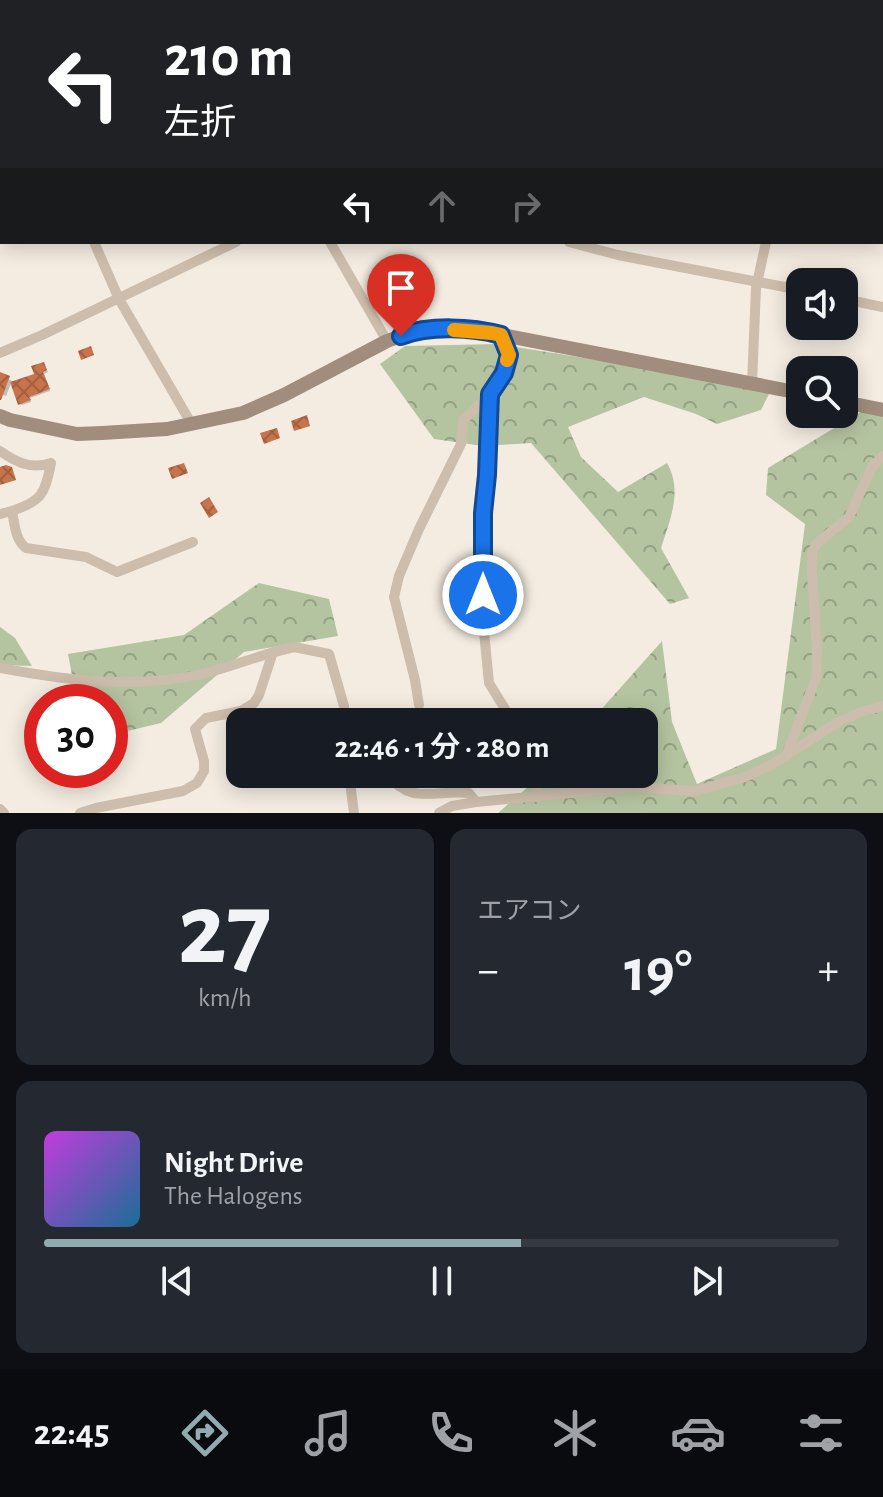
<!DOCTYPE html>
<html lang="ja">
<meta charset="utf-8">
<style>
:root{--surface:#171b24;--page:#242831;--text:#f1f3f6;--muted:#9ea1a6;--line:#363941;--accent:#92abb1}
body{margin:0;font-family:"Alegreya Sans","Noto Sans JP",sans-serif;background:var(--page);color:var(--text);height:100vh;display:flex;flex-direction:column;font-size:30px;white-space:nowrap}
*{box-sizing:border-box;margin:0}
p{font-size:26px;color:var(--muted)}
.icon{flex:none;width:44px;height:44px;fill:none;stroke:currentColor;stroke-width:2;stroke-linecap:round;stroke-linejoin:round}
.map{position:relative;height:813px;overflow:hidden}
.side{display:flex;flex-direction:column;gap:16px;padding:16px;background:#0d0f14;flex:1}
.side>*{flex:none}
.banner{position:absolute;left:0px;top:0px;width:884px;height:244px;box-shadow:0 4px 20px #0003;background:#202124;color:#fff;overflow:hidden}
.fabs{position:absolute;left:786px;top:268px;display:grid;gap:16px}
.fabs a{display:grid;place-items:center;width:72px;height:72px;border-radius:16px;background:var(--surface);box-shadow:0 4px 20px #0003;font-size:40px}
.speed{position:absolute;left:24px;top:684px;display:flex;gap:16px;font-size:40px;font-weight:700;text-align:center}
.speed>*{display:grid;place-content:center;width:104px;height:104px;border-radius:50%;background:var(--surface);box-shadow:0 4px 20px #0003;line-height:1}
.speed .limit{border:12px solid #d22;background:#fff;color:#111}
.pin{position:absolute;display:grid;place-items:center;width:68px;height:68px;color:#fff;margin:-82px -34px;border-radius:50% 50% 50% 0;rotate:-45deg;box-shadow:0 0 8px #0007}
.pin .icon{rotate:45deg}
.me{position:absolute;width:88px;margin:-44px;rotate:0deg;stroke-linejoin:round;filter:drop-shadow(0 0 6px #0008)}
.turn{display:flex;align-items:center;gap:28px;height:168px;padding:0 32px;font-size:36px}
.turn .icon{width:104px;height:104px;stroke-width:2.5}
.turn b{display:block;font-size:56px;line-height:68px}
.lanes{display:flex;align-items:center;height:76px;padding:0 32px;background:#0003;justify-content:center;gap:40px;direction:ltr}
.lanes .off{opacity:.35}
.big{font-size:60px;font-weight:600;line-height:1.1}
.side .widget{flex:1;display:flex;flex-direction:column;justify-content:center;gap:12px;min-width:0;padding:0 28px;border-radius:16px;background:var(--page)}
.side .dial{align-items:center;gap:0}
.dial b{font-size:104px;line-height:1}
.song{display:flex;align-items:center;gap:24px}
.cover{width:96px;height:96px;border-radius:12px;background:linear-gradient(135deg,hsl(290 70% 55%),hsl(200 70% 35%))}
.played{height:8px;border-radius:4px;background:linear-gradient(90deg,var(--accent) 60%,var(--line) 60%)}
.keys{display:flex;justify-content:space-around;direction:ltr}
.heat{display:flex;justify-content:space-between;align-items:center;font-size:44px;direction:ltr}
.side .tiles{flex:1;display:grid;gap:16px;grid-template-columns:1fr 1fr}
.widget:last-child{grid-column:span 2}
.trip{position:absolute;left:226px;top:708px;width:432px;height:80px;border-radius:16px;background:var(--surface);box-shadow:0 4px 20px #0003;font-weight:600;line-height:80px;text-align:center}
.dock{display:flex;height:128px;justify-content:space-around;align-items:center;background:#090b0e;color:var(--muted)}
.dock .icon{width:56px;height:56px}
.dock .on{color:var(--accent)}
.dock b{font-size:36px;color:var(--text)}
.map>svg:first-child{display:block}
</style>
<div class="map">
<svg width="883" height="813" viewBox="0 0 883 813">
<defs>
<pattern id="grass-dots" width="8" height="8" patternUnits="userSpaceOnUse" patternTransform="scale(2)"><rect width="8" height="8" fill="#b5c4a0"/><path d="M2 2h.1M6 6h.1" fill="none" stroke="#94a083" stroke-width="1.8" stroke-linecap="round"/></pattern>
<pattern id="forest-crowns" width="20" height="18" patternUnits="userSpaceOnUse" patternTransform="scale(2)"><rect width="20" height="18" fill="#b5c4a0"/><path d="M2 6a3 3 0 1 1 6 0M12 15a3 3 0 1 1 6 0" fill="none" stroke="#94a083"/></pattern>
<pattern id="building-cross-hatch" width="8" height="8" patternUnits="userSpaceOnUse" patternTransform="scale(2)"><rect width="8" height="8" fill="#c7734b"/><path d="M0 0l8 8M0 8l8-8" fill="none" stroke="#a35f3f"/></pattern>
</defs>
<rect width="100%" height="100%" fill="#f4ece1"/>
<polygon fill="url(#grass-dots)" points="633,0 770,0 771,2 634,2"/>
<g fill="url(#forest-crowns)">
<polygon points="262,0 536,0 543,2 259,2"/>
<path d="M497,344L772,388L761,410L717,424L696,414L644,397L568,427L581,457L618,492L667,463C683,491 670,520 661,548L689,598L670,604L531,443L483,446L434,439L380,364L405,346Z"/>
<polygon points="869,407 883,410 883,813 498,813 543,774 644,774 644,722 590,722 662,641 672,722 697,784 776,749 805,524 766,495 768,468"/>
<polygon points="259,583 329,599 338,636 244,652 161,723 119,733 110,730 110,702 77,702 68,654 184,635"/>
<polygon points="0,627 15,638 32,666 0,665"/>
</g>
<g fill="#0003">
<polygon points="44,364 48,372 44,374 50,391 30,398 31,402 22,405 20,404"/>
<polygon points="0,374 12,381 6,396 0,394"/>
</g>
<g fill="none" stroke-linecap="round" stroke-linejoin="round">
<g stroke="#7fabb1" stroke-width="16">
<polyline points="0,195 2,192"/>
<polyline points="882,224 883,225"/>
</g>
</g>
<g fill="url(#building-cross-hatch)">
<polygon points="91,346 94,355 81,360 78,351"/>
<polygon points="44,362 47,370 43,372 50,389 29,397 31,400 18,405 10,382 34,374 31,366"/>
<polygon points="0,372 10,376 1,400 0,400"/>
<polygon points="307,415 310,426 294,431 291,421"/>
<polygon points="277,428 280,438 264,444 260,433"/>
<polygon points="184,463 188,473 172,479 168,468"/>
<polygon points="6,465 12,467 16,480 0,485 0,467"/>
<polygon points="209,497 218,512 209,518 200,503"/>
</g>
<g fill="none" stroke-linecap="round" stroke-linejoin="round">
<g stroke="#cdbdac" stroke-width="10">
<polyline points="134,0 138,2"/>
<polyline points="882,108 883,108"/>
<polyline points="94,242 119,299 191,423"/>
<polyline points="330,242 387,341"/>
<polyline points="569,242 618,255 800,290"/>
<polyline points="844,299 883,307"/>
<polyline points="0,353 42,335 236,242"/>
<polyline points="752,384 756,288 766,242"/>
<polyline points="490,394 487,475 483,513 482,611 489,683 513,722"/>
<path d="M0,451C16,462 31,470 51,463C49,473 47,486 41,494C35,504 11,512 0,514"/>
<path d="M12,512C15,525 15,539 26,548L86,557L117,572L193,542"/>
<path d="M0,668C69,681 141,690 210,672C239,664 266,653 294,647L329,654L344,706L345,722"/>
<path d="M419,705L415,680L394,597L399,576L419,529L461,444L463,420C479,405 510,379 508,354C508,349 503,341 501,335"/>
<polyline points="787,753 816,678 817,651 812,574 812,554 816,544 849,517 872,467 883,456"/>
<polyline points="349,774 354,813"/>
<path d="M387,774C411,806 436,789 469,793L476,802"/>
<polyline points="537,797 538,774"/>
<polyline points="0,809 4,813"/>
<polyline points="80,813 96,808 183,791 197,783 204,771 204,761 195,729 206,718 241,711 254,703 259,695 273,652"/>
<polyline points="439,813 452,806 476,802 633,787 696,791 745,777 773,764 838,722 864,711 883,706"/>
</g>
<g stroke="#a08d7d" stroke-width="14">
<polyline points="233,2 236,0"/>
<polyline points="0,213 2,210"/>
<polyline points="844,402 883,410"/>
<polyline points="0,416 10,420 77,434 102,433 167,429 243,413 284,395 387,341 415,331 431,329 492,333 800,393"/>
</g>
</g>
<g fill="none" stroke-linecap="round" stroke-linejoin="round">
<defs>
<path id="route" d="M401,336C429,325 472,327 501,335L509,355L504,373L490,394L487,475L483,513V595"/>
</defs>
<use href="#route" stroke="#114b97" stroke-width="20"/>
<use href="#route" stroke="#1a73e8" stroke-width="14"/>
<polyline stroke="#f59e0b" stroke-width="14" points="454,330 492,333 501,335 509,355 507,360"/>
</g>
</svg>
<div class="fabs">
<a><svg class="icon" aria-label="sound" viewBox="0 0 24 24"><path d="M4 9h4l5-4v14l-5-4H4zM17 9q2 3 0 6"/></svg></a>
<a><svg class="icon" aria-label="search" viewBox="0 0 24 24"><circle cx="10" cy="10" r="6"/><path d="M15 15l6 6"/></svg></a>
</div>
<div class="speed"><div class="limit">30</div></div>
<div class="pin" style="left:401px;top:336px;background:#d93025"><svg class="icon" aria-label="arrive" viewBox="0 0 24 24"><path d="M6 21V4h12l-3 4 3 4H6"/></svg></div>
<svg class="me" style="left:483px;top:595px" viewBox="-20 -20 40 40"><circle r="17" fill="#1a73e8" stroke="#fff" stroke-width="3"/><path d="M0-11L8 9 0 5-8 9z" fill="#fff"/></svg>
<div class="trip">22:46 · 1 分 · 280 m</div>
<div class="banner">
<div class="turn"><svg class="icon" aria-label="left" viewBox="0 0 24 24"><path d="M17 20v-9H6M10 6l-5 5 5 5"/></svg><div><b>210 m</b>左折</div></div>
<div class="lanes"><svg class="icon" aria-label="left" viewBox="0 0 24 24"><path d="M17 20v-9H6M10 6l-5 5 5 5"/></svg><svg class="icon off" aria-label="ahead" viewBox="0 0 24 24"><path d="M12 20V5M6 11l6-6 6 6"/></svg><svg class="icon off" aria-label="right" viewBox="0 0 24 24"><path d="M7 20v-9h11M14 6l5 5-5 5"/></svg></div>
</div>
</div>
<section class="side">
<div class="tiles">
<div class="widget dial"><b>27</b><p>km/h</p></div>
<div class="widget"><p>エアコン</p>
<div class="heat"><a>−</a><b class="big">19°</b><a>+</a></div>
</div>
<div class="widget">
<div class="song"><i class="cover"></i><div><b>Night Drive</b><p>The Halogens</p></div></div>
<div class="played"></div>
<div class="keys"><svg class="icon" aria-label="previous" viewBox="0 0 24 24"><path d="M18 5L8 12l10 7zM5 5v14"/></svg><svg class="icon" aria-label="pause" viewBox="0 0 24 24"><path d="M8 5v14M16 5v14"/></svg><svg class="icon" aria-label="next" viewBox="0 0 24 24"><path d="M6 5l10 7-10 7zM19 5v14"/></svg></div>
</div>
</div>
</section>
<nav class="dock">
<b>22:45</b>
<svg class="icon on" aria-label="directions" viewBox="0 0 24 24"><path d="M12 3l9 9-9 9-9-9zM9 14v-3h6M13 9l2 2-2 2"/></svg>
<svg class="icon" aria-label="music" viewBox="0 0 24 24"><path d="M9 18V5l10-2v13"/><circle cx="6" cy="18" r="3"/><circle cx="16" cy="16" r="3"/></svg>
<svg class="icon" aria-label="phone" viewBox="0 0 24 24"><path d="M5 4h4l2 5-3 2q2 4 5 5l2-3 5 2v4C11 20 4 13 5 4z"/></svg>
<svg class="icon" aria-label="climate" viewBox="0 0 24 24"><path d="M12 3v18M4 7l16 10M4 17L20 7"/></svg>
<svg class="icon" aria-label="car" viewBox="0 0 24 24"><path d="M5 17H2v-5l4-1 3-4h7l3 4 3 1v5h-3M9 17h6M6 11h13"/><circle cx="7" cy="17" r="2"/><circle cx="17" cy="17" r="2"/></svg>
<svg class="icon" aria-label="filters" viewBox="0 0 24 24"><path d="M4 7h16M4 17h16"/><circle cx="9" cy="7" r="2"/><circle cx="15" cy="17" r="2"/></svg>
</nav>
